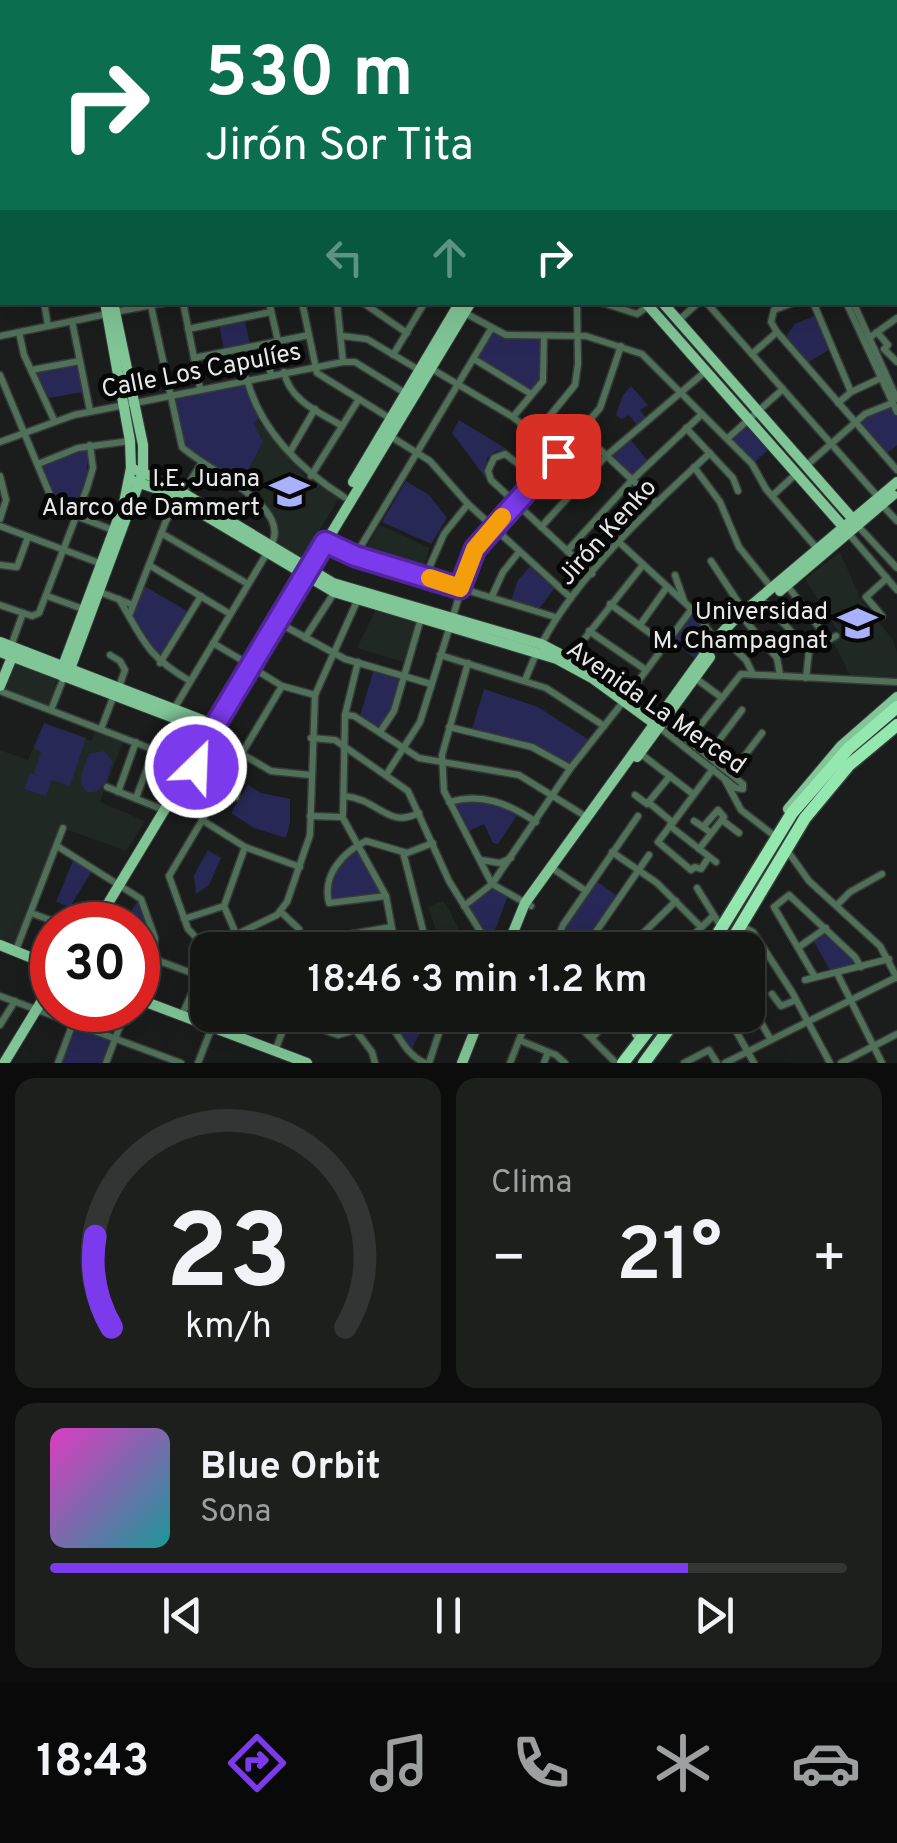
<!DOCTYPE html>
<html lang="es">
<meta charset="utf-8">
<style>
:root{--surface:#141614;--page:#1d1f1d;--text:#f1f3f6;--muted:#9d9fa0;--line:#333534;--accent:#7c3aed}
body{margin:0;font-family:Overpass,sans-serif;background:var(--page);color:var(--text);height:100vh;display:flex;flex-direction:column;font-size:38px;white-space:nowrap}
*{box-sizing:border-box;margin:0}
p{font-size:32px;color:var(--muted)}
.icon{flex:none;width:55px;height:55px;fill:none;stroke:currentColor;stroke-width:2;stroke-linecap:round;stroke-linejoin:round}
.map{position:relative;height:1063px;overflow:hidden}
.panel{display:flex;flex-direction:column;gap:15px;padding:15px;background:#0b0c0b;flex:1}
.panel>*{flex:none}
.hud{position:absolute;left:0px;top:0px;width:898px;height:305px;box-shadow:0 10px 40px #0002,0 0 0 2px var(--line);background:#0b6e4f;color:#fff;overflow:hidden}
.speed{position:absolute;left:30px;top:902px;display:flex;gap:20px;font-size:50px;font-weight:700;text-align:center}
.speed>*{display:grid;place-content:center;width:130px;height:130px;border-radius:50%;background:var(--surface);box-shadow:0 10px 40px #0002,0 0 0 2px var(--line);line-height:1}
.speed .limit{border:15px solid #d22;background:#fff;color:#111}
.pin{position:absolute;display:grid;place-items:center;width:85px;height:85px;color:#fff;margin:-42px;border-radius:20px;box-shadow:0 5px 15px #0006}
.me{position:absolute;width:110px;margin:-55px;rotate:24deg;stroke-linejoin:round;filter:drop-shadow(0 0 8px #0008)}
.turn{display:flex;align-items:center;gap:35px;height:210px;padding:0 40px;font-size:45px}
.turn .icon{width:130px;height:130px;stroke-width:2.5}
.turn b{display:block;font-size:70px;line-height:85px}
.lanes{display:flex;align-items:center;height:95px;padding:0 40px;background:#0003;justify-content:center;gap:50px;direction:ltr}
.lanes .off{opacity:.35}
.big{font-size:75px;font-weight:600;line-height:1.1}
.panel .tile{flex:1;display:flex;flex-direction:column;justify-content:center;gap:15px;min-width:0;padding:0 35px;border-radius:20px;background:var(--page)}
.panel .dial{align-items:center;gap:0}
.dial svg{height:260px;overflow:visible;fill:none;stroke:var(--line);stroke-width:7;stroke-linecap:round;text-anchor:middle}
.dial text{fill:var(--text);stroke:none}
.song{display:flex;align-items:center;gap:30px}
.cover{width:120px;height:120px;border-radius:15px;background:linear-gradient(135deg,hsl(310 70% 55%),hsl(180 70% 35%))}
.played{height:10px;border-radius:5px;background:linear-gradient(90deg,var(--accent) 80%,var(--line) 80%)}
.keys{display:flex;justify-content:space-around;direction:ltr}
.heat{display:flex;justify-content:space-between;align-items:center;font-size:55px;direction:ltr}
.panel .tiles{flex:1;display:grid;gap:15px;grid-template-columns:1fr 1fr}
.tile:last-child{grid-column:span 2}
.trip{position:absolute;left:190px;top:932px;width:575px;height:100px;border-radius:20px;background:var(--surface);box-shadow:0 10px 40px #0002,0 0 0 2px var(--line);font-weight:600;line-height:100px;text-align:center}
.tabs{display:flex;height:160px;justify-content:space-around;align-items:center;background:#080908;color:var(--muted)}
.tabs .icon{width:70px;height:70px}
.tabs .on{color:var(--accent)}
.tabs b{font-size:45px;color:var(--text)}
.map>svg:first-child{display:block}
</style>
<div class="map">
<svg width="897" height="1063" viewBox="0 0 897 1063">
<rect width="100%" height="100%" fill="#1a1d1b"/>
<g fill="#1f2822">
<polygon points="257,420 306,477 339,498 301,561 277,545 279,529 255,494 247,474 263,442 254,423"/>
<polygon points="380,525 430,548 422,571 363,553"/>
<polygon points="840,552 860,598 893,640 897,652 897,677 850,676 833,641 841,636 805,579"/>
<polygon points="377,608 416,620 403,662 357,648"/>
<polygon points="14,661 58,677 48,705 4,689"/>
<polygon points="44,723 91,741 96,731 123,742 100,802 145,821 126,851 60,827 14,945 0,940 0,750 28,760"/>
<polygon points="443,901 450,911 468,950 450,950 448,943 441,945 428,907"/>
</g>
<g fill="#272855">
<polygon points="814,316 830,349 807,363 785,338 795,324"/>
<polygon points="245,321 250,345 224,349 219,325"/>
<polygon points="493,332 511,339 542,340 539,385 530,391 477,359"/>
<polygon points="78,363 83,392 49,398 35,371"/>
<polygon points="244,383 259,418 254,423 263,442 247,473 255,497 183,446 170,397"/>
<polygon points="631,386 648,405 640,410 646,418 637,425 629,415 622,419 616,415 623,395"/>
<polygon points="889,406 897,417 897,445 886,454 860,423 871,412"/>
<polygon points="459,420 508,450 496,451 487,458 485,477 452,433"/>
<polygon points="748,422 771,447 754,463 731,438"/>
<polygon points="629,438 648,461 632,478 609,457"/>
<polygon points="88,449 87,476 75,513 56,500 42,465"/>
<polygon points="406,481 429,495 447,518 431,544 382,522"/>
<polygon points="532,564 556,586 538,610 511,601 518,580"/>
<polygon points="144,586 189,612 161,659 144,639 132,616"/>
<polygon points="692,612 711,639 696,659 671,641"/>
<polygon points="374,669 400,677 391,709 379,728 360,716"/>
<polygon points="484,689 538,707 589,740 570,766 537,747 472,729"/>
<polygon points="44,723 86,738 70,786 52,780 46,796 24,789 30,773 40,776 34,773 41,752 34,748"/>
<path d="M104,751L113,762C107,777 106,794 87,792C75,781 84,768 89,754Z"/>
<polygon points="248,785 261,793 290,799 290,822 286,838 254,828 231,813"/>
<polygon points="467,801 488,802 517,815 498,844 493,843 484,824 469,831 453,803"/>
<polygon points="208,850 221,858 209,885 196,894 194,875"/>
<polygon points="356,850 381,893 333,900 329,896 340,862"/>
<polygon points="74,858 93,869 70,907 56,902"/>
<polygon points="596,881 616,895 585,945 562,938 565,927"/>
<polygon points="492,886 508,895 494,933 486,936 466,906"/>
<polygon points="139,899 153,938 152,955 138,949 138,925 122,925"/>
<polygon points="825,931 855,960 858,965 831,972 813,940"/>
<polygon points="386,1015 428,1015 410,1053"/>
<polygon points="74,1025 111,1039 102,1063 61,1063"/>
</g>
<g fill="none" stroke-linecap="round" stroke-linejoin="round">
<defs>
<g id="minor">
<polyline points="14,0 22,2"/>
<polyline points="204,0 206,2"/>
<polyline points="258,0 259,2"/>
<polyline points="266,0 268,2"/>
<polyline points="405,0 408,2"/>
<polyline points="446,0 448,2"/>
<polyline points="551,0 555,2"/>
<polyline points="684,0 703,0"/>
<polyline points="708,0 708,2"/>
<polyline points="773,0 775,2"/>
<polyline points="834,0 836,2"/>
<polyline points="76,2 77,0"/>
<polyline points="139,2 140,0"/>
<polyline points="304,2 307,0"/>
<polyline points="374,2 376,0"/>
<polyline points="460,2 462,0"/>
<polyline points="641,2 641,0"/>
<polyline points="754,2 757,0"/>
<polyline points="820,2 823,0"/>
<polyline points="0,22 2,23"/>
<polyline points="895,51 897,51"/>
<polyline points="0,76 2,88"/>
<polyline points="0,118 2,117"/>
<polyline points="895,128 897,127"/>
<polyline points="895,153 897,153"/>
<polyline points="0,182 2,181"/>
<polyline points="895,205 897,208"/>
<polyline points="0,208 2,207"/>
<polyline points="0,253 2,252"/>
<polyline points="895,256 897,254"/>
<polyline points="0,299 2,299"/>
<polyline points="44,302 48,326"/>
<polyline points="183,302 200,388"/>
<polyline points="269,302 278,341"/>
<polyline points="302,302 317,373 391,419"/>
<polyline points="337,302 343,362"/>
<polyline points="362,302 407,333"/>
<polyline points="503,302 574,302"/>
<polyline points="600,302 637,314 654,302"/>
<polyline points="706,302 879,498"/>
<polyline points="795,302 774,310 771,322 777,332 897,470"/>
<polyline points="813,302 851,392"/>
<polyline points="846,302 897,412"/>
<polyline points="853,302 897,399"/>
<path d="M151,306L182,447C203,468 294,506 271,545"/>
<polyline points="115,312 168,302"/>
<polyline points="465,313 506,335 586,336 642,354 752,464 766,489 820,552"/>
<polyline points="679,320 699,302"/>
<polyline points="72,321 90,411"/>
<polyline points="188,329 271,312"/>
<polyline points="19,332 24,355 54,420"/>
<polyline points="877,332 888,345 884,349 897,362"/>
<polyline points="0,336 107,314"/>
<polyline points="342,336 367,339 419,370"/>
<polyline points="869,338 897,318"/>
<polyline points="264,344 271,375"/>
<polyline points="752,354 777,332"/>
<polyline points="393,355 425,302"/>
<polyline points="194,358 309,335"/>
<polyline points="474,359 531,394"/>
<polyline points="432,369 513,417 558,455"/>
<polyline points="31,370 80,361"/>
<path d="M284,372C290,401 319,412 342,426"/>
<polyline points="0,375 53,502 63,511 113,530"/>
<path d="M247,379C260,430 301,470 344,497"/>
<polyline points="838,403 851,392 879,379"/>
<polyline points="513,417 543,381 544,336"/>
<polyline points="686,428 733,478 738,491"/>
<polyline points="580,431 657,503"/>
<polyline points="535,434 575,385 578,364 577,302"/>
<polyline points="390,436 430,461 468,504 571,598"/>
<polyline points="728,438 783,389"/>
<polyline points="0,442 74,415 343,362 355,362 405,393"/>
<polyline points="290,452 315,409"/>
<polyline points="38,464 78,448 130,441"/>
<polyline points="807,465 865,414 890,404"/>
<polyline points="694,467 720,502 739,547 771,587"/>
<polyline points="0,476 6,500 0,519"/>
<polyline points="311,476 359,399"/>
<polyline points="537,478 505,454 494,458 488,471 491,480 592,574"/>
<polyline points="183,493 202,462"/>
<polyline points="772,496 796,474"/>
<polyline points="882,505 897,521"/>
<polyline points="0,526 102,564"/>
<polyline points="858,526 897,568"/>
<polyline points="541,527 606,456 706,371"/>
<polyline points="161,533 248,584"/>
<polyline points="849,534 897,590"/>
<polyline points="326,542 355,556 555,617"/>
<polyline points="620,543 698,615 715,640"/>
<polyline points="567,551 632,480 702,414"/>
<polyline points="355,556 491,329"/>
<polyline points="711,561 744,611"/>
<polyline points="0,565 17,567 28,537"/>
<polyline points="149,565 230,614"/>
<polyline points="675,575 684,601"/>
<polyline points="425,577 444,534 468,504"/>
<polyline points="786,584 827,638"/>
<polyline points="100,592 133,605"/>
<polyline points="47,596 83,609"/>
<polyline points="492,596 503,572 519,552"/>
<path d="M119,599C144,641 146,655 190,681"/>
<polyline points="765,603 809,651"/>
<polyline points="610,604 665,644"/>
<polyline points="0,605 32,616 39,613 87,488 93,468 90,445"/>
<polyline points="129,616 166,521 178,501"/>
<polyline points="882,616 866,597 887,578"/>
<polyline points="744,619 777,658 780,675"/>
<polyline points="277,622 345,659 431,684"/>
<polyline points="640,625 667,587"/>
<polyline points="589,631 646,670"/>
<polyline points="305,638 334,593"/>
<polyline points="724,639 746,660 752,672"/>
<polyline points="213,643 245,662"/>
<path d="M542,643C578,575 653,505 710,453"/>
<polyline points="11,646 23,613"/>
<polyline points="809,651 836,636"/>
<polyline points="110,655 120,661 125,670 119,687"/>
<polyline points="440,655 546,688 604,726"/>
<polyline points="570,657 643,565"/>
<polyline points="160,663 201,596"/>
<polyline points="468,663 442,755 444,791 492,884 531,906"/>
<polyline points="251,667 282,686 315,695"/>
<polyline points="695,678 721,697"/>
<polyline points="806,678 809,651"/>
<polyline points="525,680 536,654"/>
<polyline points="0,691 186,762"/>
<polyline points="628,695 691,610"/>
<polyline points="174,709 267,553"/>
<polyline points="51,710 64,677"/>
<polyline points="345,715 354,716 419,758 519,775 585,816"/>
<polyline points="449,727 532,747 570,768"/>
<polyline points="660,728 736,788 743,789 743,784 663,721"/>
<polyline points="101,729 114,695"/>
<polyline points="380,732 394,711 421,618"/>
<polyline points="311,738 335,740 408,791 449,881 488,944 497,950"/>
<polyline points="688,741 741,674 897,682"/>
<polyline points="242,754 271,771 310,775"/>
<polyline points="641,754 693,794"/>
<polyline points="707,756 742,710"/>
<polyline points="188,758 196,767 237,791 236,797"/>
<polyline points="182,768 230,799 236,797"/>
<polyline points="731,774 762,733"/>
<polyline points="386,775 420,722 472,555 600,408 621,346"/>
<polyline points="725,780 741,810 772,834"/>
<polyline points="107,787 164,810"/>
<polyline points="118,792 136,742"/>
<polyline points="635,795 647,804 670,776"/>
<path d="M344,796C379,799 387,829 419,813"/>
<polyline points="136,798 154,750"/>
<path d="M449,802C482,792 509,804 536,822"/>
<polyline points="648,802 671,821 670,826 716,862"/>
<polyline points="343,815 345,715 358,662"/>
<polyline points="310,816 341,817"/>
<polyline points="202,820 245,847 300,867"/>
<polyline points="344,820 386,896 396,950"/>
<polyline points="722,820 739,833"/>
<polyline points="694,821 703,827"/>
<polyline points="672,824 713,769"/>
<polyline points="670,826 658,842 691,870 695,867 701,869 709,857"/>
<polyline points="57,846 141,899 155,938 153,958"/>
<polyline points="699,849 724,817 718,810 703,827 711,833"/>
<polyline points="403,852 428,950"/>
<polyline points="612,852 657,883 701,927"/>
<polyline points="789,853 809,881 880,946 897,978"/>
<polyline points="481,860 500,863 511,858"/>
<polyline points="555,870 586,891"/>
<polyline points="697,888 720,925"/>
<path d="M386,896L329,903C322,875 343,852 366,841L407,853L433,843"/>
<polyline points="837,905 850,892 882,874"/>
<polyline points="464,906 492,884 570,769 623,702"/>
<polyline points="280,911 299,929"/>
<polyline points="31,913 64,925"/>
<polyline points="184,919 224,906"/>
<polyline points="745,928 753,932 792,992 830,1063"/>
<polyline points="557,938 589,949"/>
<polyline points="322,939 325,950"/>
<polyline points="799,947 826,928"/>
<polyline points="588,949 591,939 649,855"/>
<polyline points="16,950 63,828"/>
<polyline points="208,950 188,929 169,876 282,686"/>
<polyline points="214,950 223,941 277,915 287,902 310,835 315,695 358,599"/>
<polyline points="243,950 224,906 245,847"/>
<polyline points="292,950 307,942 391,927"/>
<polyline points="553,950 563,925 638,816"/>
<polyline points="626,950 676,901"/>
<polyline points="678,950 712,917"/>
<polyline points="138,953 197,975"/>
<polyline points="138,972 144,955"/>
<polyline points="837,973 882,1063"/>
<polyline points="815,977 774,907 789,895 855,957 861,967"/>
<polyline points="805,980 889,959"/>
<polyline points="772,994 781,1006 796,1000"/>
<polyline points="0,996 181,1063"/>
<polyline points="748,1000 771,1040"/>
<polyline points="182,1015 208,957"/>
<polyline points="282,1015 338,1035 355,1030"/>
<polyline points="344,1015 372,1052 375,1063"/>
<path d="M383,1015C398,1031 404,1054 425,1063"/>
<polyline points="468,1015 475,1031"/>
<polyline points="549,1015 581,1028 616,1063"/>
<polyline points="727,1015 754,1063"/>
<polyline points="0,1025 15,1001"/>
<polyline points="231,1034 237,1015"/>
<polyline points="235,1036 241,1015"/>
<polyline points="592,1038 614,1015"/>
<polyline points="519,1040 556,1055 565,1063"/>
<polyline points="275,1051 288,1017"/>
<polyline points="58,1063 73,1023"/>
<polyline points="106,1063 126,1010"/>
<polyline points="198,1063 212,1027"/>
<polyline points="429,1063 445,1015"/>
<polyline points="510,1063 529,1015"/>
<polyline points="544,1063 548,1052"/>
<polyline points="684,1063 709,1050 717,1063"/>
<polyline points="725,1063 897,977"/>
<polyline points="841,1063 897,1034"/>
</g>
<g id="major">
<polyline points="343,0 346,2"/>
<polyline points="366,0 368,2"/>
<polyline points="874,0 876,2"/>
<polyline points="884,0 886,2"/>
<polyline points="104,2 104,0"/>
<polyline points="112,2 112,0"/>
<polyline points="591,2 591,0"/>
<polyline points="598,2 599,0"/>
<polyline points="895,15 897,17"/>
<polyline points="895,27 897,30"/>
<polyline points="895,88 897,87"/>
<polyline points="895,102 897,101"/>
<polyline points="0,145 2,145"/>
<polyline points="0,153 2,152"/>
<polyline points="0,285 2,285"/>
<polyline points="0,293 2,292"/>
<polyline points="645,302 846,530"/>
<polyline points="662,302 858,525"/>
<polyline points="131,468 165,482 333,583 541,644 595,672 659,718"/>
<polyline points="130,480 164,491 334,592 557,659 592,678 659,727"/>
<polyline points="353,482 460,302"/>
<polyline points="780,591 893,495"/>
<polyline points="0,642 215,725"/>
<polyline points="0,652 211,732"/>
<polyline points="64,677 70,669 143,472 143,445 113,302"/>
<polyline points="64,677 63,666 124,503 131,468 130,441 105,302"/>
<polyline points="0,686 12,657"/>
<polyline points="637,757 710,657"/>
<polyline points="788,809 841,746 897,697"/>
<polyline points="95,925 471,302"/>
<polyline points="0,945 52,966"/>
<polyline points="506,950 525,903 715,640 735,619 897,482"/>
<polyline points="138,999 307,1063"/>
<polyline points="637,1034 652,1015"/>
<polyline points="4,1063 52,984"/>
<polyline points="462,1063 481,1015"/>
</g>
<g id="highway">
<polyline points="708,950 792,813 848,749 897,707"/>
<polyline points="726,950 805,818 849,765 897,725"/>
<polyline points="623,1063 660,1015"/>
<polyline points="644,1063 679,1015"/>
</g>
</defs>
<use href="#minor" stroke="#373a38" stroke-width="9"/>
<use href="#major" stroke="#373a38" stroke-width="12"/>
<use href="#highway" stroke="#373a38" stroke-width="15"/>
<use href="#minor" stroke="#507059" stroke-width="6"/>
<use href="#major" stroke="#81c697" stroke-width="10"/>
<use href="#highway" stroke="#94e8af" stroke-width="12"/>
<defs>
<g id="rail">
<polyline points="355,0 358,2"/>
<polyline points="895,95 897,95"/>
</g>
</defs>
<use href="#rail" stroke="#c6c8c7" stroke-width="6"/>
<use href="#rail" stroke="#060706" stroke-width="2.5" stroke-dasharray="8" stroke-linecap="butt"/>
</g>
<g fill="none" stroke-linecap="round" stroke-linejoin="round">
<defs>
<polyline id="route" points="196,767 193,762 325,542 355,556 460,588 475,549 558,456"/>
</defs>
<use href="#route" stroke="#51269a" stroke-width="25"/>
<use href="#route" stroke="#7c3aed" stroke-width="18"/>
<polyline stroke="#f59e0b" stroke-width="18" points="430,578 460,588 475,549 502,517"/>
</g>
<defs>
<symbol id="university-bare" viewBox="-9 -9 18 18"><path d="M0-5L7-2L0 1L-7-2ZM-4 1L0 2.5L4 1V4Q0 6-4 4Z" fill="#a9b0fc" stroke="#060706" stroke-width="2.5" paint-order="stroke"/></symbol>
</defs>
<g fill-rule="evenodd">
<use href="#university-bare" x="262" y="464" width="55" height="55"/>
<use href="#university-bare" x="830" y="596" width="55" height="55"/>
</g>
<g text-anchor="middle" stroke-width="10" stroke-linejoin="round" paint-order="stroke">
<g font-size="25" fill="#e8eae9" stroke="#060706">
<text transform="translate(201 369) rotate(-11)" y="9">Calle Los Capulíes</text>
<text transform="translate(606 531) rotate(-48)" y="9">Jirón Kenko</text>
<text transform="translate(657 706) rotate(35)" y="9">Avenida La Merced</text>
</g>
<g font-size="25" fill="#e8eae9" stroke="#060706" text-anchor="end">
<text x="260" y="486">I.E. Juana<tspan x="260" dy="29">Alarco de Dammert</tspan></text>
<text x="828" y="619">Universidad<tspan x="828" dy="29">M. Champagnat</tspan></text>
</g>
</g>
</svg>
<div class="speed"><div class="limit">30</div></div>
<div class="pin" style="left:558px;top:456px;background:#d93025"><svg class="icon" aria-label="arrive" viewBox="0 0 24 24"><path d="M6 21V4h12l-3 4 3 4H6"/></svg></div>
<svg class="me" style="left:196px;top:767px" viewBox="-20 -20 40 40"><circle r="17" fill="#7c3aed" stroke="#fff" stroke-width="3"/><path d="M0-11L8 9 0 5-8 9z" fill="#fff"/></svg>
<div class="trip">18:46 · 3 min · 1.2 km</div>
<div class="hud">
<div class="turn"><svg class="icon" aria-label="right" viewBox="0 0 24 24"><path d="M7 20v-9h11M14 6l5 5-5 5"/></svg><div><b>530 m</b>Jirón Sor Tita</div></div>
<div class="lanes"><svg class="icon off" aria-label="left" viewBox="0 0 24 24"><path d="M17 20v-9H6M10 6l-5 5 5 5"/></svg><svg class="icon off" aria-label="ahead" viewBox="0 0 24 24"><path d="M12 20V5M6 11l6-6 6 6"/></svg><svg class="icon" aria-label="right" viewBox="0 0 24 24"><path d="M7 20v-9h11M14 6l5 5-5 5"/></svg></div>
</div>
</div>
<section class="panel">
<div class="tiles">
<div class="tile dial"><svg viewBox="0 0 100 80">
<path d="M14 69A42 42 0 1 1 86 69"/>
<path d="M14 69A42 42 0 0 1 9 41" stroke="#7c3aed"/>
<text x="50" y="56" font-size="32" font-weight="700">23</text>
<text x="50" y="72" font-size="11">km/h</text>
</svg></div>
<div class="tile"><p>Clima</p>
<div class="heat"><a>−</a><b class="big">21°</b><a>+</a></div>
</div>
<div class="tile">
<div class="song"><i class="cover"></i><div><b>Blue Orbit</b><p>Sona</p></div></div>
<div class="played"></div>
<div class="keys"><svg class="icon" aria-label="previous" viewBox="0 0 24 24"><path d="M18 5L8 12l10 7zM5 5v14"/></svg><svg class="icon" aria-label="pause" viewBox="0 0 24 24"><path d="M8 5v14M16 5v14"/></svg><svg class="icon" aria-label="next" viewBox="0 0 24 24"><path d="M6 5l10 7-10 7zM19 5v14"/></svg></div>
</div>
</div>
</section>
<nav class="tabs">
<b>18:43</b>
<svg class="icon on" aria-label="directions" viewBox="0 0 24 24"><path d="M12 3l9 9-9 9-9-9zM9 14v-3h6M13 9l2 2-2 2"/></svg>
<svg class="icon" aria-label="music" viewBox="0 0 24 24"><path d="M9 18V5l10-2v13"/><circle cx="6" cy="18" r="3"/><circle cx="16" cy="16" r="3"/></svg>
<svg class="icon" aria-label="phone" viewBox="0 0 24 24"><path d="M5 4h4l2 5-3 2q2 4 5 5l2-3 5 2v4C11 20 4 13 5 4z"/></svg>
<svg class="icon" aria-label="climate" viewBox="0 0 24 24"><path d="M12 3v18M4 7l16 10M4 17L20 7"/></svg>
<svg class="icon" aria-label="car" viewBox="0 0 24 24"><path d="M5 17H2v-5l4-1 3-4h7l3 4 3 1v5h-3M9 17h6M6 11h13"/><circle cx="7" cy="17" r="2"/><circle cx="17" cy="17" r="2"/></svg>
</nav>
